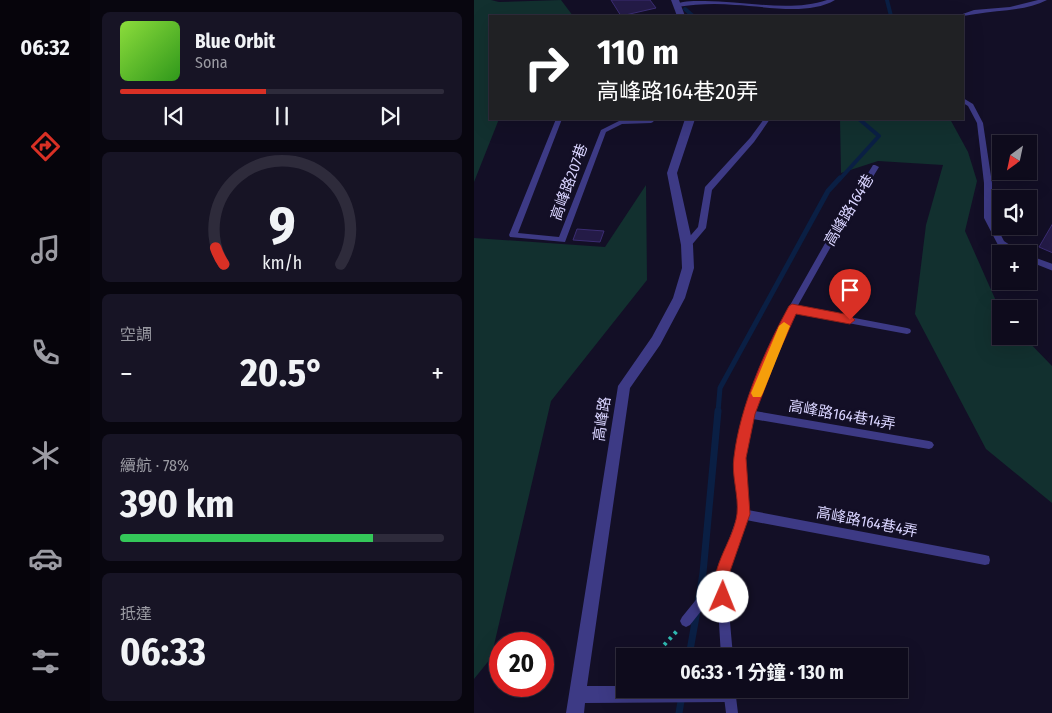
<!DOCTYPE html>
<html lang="zh-TW">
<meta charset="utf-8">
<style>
:root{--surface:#0e0b1c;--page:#171425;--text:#f1f3f6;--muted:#9b9ba3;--line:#2e2b3b;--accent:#d93025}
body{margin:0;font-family:"Fira Sans Condensed","Noto Sans TC",sans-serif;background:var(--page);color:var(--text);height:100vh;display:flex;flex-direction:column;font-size:19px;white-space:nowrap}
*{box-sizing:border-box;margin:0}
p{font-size:16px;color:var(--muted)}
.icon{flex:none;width:28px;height:28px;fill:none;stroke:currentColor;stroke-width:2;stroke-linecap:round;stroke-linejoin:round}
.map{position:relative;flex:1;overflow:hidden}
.panel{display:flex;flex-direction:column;gap:12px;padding:12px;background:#08060f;width:384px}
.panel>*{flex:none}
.hud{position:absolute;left:15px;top:15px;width:475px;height:105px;border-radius:0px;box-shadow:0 5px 20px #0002,0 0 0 1px var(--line);background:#202124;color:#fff;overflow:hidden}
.needle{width:32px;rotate:213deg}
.buttons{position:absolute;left:518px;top:135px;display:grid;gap:10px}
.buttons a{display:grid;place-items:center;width:45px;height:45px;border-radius:0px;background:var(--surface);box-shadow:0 5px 20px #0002,0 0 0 1px var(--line);font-size:25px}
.speed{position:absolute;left:15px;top:632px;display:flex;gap:10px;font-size:25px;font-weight:700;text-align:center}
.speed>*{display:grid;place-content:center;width:65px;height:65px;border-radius:50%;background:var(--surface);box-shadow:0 5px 20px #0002,0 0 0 1px var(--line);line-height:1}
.speed .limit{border:8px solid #d22;background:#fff;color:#111}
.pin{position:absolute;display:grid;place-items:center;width:42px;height:42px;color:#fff;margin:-51px -21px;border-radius:50% 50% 50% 0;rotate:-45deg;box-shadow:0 0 5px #0007}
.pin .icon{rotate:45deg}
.me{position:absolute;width:55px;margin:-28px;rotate:1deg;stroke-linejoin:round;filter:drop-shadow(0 0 4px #0008)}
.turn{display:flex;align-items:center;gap:18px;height:105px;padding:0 25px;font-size:22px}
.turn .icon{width:65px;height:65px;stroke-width:2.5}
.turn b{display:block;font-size:35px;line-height:42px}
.big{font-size:38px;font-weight:700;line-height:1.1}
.panel .card{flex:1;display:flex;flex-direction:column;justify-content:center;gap:8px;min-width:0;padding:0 18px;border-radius:8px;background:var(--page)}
.panel .dial{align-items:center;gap:0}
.dial svg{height:130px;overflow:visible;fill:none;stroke:var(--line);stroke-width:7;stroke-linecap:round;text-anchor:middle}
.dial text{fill:var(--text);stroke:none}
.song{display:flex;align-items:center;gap:15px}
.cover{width:60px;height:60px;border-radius:8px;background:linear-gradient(135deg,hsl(90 70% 55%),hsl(110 70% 35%))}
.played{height:5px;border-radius:2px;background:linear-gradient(90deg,var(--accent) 45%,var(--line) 45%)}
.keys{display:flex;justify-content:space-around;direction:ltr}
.heat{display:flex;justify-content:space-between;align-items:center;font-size:28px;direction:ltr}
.charge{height:8px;border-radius:4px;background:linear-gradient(90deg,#34c759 78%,var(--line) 0)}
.trip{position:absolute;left:142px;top:648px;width:292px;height:50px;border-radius:0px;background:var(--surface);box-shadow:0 5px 20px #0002,0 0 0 1px var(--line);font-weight:700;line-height:50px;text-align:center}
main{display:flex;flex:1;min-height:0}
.dock{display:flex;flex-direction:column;width:90px;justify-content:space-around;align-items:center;background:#06040b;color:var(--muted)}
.dock .icon{width:35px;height:35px}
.dock .on{color:var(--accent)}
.dock b{font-size:22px;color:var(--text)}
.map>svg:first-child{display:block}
</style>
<main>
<nav class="dock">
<b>06:32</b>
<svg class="icon on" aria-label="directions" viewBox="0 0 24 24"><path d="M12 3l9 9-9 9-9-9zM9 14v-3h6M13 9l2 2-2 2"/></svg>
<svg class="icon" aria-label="music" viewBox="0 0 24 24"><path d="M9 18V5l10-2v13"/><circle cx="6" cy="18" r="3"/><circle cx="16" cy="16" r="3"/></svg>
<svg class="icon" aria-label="phone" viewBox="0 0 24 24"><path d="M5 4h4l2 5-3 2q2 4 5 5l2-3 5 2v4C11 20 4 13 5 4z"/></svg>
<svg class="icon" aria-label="climate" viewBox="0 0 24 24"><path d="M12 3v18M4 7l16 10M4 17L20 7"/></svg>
<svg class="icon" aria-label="car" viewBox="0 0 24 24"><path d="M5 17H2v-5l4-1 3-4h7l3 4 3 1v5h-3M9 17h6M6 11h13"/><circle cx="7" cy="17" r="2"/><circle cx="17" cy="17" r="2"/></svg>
<svg class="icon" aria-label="filters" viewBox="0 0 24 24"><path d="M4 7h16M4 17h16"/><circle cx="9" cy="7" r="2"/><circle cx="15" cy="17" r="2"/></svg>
</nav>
<section class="panel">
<div class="card">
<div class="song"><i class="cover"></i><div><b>Blue Orbit</b><p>Sona</p></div></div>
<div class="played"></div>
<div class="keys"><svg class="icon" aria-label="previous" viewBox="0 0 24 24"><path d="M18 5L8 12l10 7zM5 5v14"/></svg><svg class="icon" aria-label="pause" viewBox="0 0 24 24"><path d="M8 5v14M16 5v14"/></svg><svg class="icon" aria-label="next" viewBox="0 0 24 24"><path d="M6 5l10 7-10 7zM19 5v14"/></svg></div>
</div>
<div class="card dial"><svg viewBox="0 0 100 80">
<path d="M14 69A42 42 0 1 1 86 69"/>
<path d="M14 69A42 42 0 0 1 9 59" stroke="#d93025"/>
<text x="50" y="56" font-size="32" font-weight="700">9</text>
<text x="50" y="72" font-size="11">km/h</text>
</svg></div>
<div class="card"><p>空調</p>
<div class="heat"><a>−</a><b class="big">20.5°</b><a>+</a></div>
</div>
<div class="card"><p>續航 · 78%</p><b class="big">390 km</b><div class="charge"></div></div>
<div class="card"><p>抵達</p><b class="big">06:33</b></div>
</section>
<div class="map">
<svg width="579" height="713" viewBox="0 0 579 713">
<rect width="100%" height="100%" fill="#130f26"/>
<g fill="#12302f">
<polygon points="0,0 17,0 25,2 87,0 99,16 16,16 16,119 25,119 0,182"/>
<polygon points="366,119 476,119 494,152 503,181 491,231 526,310 526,336 549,336 578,366 578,503 512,449 441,314 452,225 469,165 404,161 367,173"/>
<polygon points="172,185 173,280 77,401 17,658 0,679 0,238 131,247"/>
</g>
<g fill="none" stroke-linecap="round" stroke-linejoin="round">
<g stroke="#0a1f44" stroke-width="4">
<polyline points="413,0 417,16"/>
<polyline points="211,9 219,16"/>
<polyline points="365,180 405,136 385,119"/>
</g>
<polyline stroke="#0a1f44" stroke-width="5" points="244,412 246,388 354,191 366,178"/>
<g stroke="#0a1f44" stroke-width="7">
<polyline points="224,602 229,573 244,411"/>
<polyline points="215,656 223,611"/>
<polyline points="205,713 209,689"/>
</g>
</g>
<g fill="#241b47" stroke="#3b2d73">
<polygon points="137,0 176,0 182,8 147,16"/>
<polygon points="579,223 579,253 565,247"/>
<polygon points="103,229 130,231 126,242 99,240"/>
</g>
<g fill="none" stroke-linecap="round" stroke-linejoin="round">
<polyline stroke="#2fb8b0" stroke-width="4" stroke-dasharray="3 4.5" stroke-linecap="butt" points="180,656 203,631"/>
<g fill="#3d3a85" fill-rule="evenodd">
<path d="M353,0H361C334,16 291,6 261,5C242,3 222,4 203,7L200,5C207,1 218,1 226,1C267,0 315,13 353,0Z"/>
<path d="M564,0H573C552,11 525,10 502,14C495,15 490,16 483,16L500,10L536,7Z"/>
<polygon points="489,98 499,104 509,123 518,183 518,218 530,241 549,254 539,254 524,245 510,218 510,183 503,123 494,106 489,103"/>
<polygon points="82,119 88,119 44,233 85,237 127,130 147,120 181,119 179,122 177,123 148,124 132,132 91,242 36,237 35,235"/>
<polygon points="290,119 296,119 280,142 238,190 232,228 216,247 210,247 209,245 210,243 224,227 231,187 276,138"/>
<polygon points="399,165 401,165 405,167 364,234 323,307 433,328 436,329 437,331 436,333 433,334 320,313 301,356 281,411 455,441 458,442 460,445 458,448 455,449 279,419 271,458 274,510 511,555 515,556 516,560 515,564 511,565 272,520 252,577 259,656 247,656 243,591 216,625 212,627 208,625 206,621 208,617 243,574 264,514 261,458 270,414 293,356 315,307 358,231"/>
<polygon points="554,255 579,264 579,271 554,261"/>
<polygon points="249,689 261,689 264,713 252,713"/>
</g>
<g fill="#3d3a85" fill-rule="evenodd">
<polygon points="197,0 205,0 211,16 203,16"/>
<polygon points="211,119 221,119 203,173 219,245 220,268 211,298 186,345 156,388 113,686 151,686 151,689 261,689 263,694 261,700 255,702 111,703 110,713 92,713 144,386 178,337 199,298 208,268 207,245 193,173"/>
</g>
</g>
<path fill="#d93025" stroke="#8d1f18" d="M318,304L376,315L381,320L376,324L322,314L303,356L281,414L272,458L276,514L254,577L256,597L254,602L249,604L244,602C231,571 259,544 263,514C265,495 257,475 260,457C266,406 291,350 315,306Z"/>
<polygon fill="#f59e0b" points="310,322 316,326 289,393 287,397 279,397 277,393 305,326"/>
<g text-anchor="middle" stroke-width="5" stroke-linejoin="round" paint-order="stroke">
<g font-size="15" fill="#d9d4ff" stroke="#130f26">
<text transform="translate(95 182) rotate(-70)" y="5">高峰路207巷</text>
<text transform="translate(375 210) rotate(-59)" y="5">高峰路164巷</text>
<text transform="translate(368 415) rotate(10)" y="5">高峰路164巷14弄</text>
<text transform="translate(128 419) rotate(-82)" y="5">高峰路</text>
<text transform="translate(393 522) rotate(11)" y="5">高峰路164巷4弄</text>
</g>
</g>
</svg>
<div class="buttons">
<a><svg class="needle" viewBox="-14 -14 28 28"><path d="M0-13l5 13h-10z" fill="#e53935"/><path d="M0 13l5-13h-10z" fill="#9b9ba3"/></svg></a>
<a><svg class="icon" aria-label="sound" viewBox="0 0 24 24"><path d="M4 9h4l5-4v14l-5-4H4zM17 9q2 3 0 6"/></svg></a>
<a>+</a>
<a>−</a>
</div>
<div class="speed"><div class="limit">20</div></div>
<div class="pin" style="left:376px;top:320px;background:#d93025"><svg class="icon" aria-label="arrive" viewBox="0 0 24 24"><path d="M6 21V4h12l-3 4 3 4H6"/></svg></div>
<svg class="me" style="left:249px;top:597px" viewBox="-20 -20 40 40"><circle r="19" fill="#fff"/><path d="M0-13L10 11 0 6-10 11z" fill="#d93025"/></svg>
<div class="trip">06:33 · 1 分鐘 · 130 m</div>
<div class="hud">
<div class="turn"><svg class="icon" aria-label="right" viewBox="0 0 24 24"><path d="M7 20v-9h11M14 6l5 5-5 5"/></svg><div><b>110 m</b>高峰路164巷20弄</div></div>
</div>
</div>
</main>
